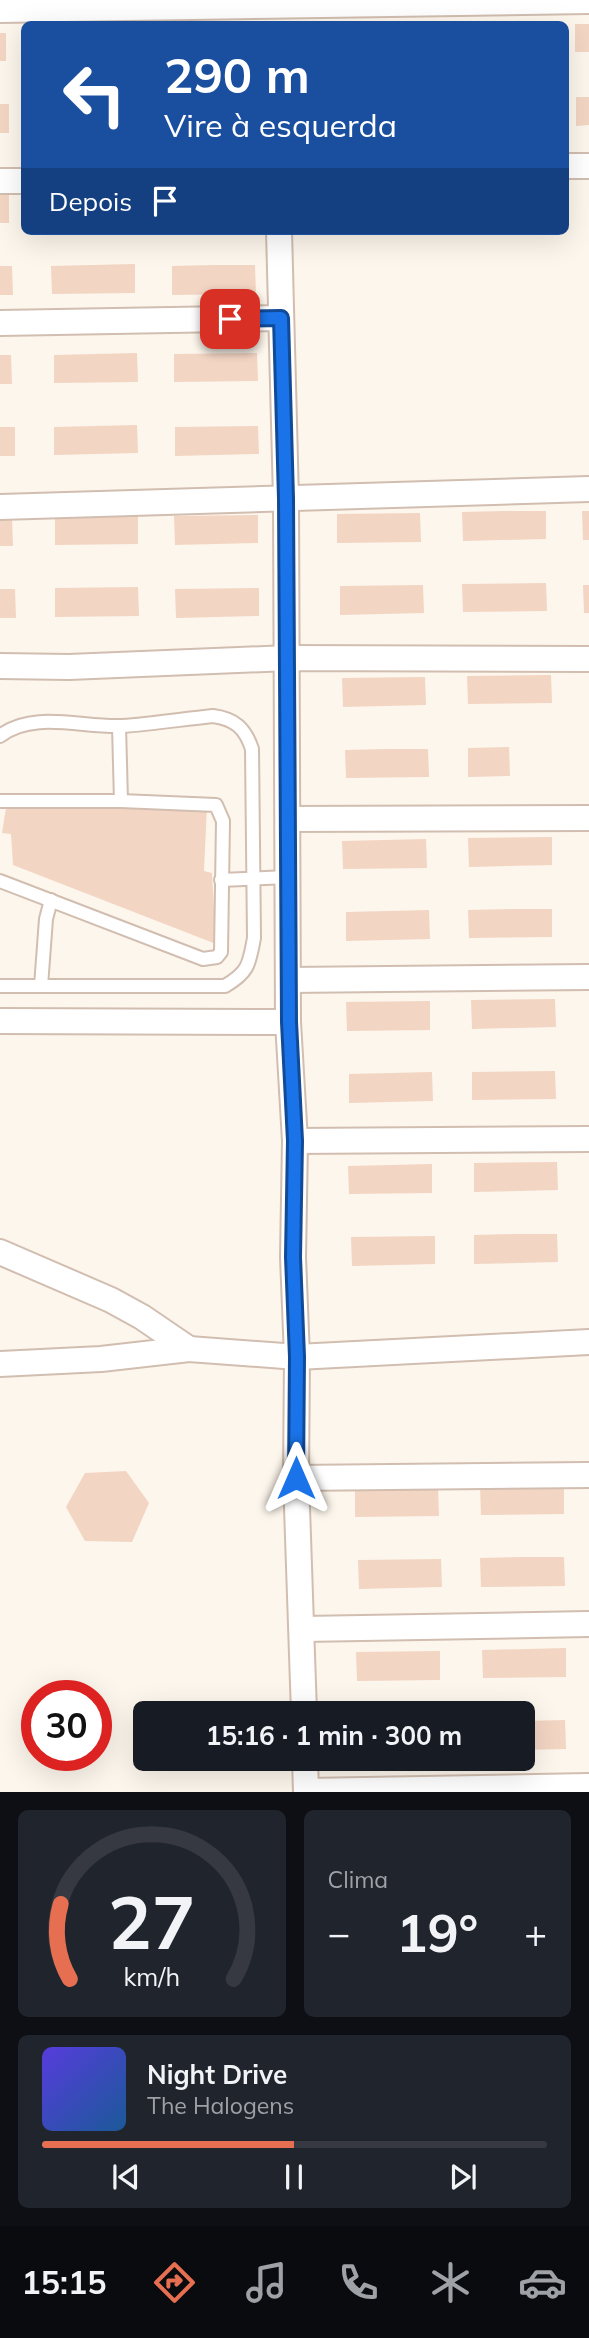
<!DOCTYPE html>
<html lang="pt">
<meta charset="utf-8">
<style>
:root{--surface:#171b24;--page:#20242c;--text:#f1f3f6;--muted:#9ea1a6;--line:#363941;--accent:#e76f51}
body{margin:0;font-family:Mulish,sans-serif;background:var(--page);color:var(--text);height:100vh;display:flex;flex-direction:column;font-size:26px;white-space:nowrap}
*{box-sizing:border-box;margin:0}
p{font-size:23px;color:var(--muted)}
.icon{flex:none;width:38px;height:38px;fill:none;stroke:currentColor;stroke-width:2;stroke-linecap:round;stroke-linejoin:round}
.map{position:relative;height:1792px;overflow:hidden}
.panel{display:flex;flex-direction:column;gap:18px;padding:18px;background:#0d0f14;flex:1}
.panel>*{flex:none}
.guide{position:absolute;left:21px;top:21px;width:548px;height:214px;border-radius:10px;box-shadow:0 7px 28px #0002;background:#1a4fa0;color:#fff;overflow:hidden}
.speed{position:absolute;left:21px;top:1680px;display:flex;gap:14px;font-size:35px;font-weight:700;text-align:center}
.speed>*{display:grid;place-content:center;width:91px;height:91px;border-radius:50%;background:var(--surface);box-shadow:0 7px 28px #0002;line-height:1}
.speed .limit{border:10px solid #d22;background:#fff;color:#111}
.pin{position:absolute;display:grid;place-items:center;width:60px;height:60px;color:#fff;margin:-30px;border-radius:14px;box-shadow:0 4px 10px #0006}
.me{position:absolute;width:77px;margin:-38px;rotate:0deg;stroke-linejoin:round;filter:drop-shadow(0 0 5px #0008)}
.turn{display:flex;align-items:center;gap:24px;height:147px;padding:0 28px;font-size:32px}
.turn .icon{width:91px;height:91px;stroke-width:2.5}
.turn b{display:block;font-size:49px;line-height:60px}
.then{display:flex;align-items:center;height:66px;padding:0 28px;background:#0003;gap:14px;font-size:26px}
.big{font-size:52px;font-weight:700;line-height:1.1}
.panel .widget{flex:1;display:flex;flex-direction:column;justify-content:center;gap:10px;min-width:0;padding:0 24px;border-radius:10px;background:var(--page)}
.panel .dial{align-items:center;gap:0}
.dial svg{height:182px;overflow:visible;fill:none;stroke:var(--line);stroke-width:7;stroke-linecap:round;text-anchor:middle}
.dial text{fill:var(--text);stroke:none}
.song{display:flex;align-items:center;gap:21px}
.cover{width:84px;height:84px;border-radius:10px;background:linear-gradient(135deg,hsl(250 70% 55%),hsl(210 70% 35%))}
.played{height:7px;border-radius:4px;background:linear-gradient(90deg,var(--accent) 50%,var(--line) 50%)}
.keys{display:flex;justify-content:space-around;direction:ltr}
.heat{display:flex;justify-content:space-between;align-items:center;font-size:38px;direction:ltr}
.panel .tiles{flex:1;display:grid;gap:18px;grid-template-columns:1fr 1fr}
.widget:last-child{grid-column:span 2}
.trip{position:absolute;left:133px;top:1701px;width:402px;height:70px;border-radius:10px;background:var(--surface);box-shadow:0 7px 28px #0002;font-weight:700;line-height:70px;text-align:center}
.tabs{display:flex;height:112px;justify-content:space-around;align-items:center;background:#090b0e;color:var(--muted)}
.tabs .icon{width:49px;height:49px}
.tabs .active{color:var(--accent)}
.tabs b{font-size:32px;color:var(--text)}
.map>svg:first-child{display:block}
</style>
<div class="map">
<svg width="589" height="1792" viewBox="0 0 589 1792">
<rect width="100%" height="100%" fill="#fdf6ec"/>
<g fill="#f3d5c3">
<rect x="575" y="24" width="14" height="28"/>
<rect x="0" y="33" width="6" height="28"/>
<polygon points="576,97 589,97 589,125 576,126"/>
<rect x="0" y="104" width="9" height="29"/>
<rect x="0" y="195" width="9" height="28"/>
<polygon points="135,264 135,293 52,294 51,266"/>
<polygon points="215,265 255,265 256,294 172,295 172,266"/>
<polygon points="0,266 12,266 13,295 0,295"/>
<polygon points="137,353 138,382 54,383 54,355"/>
<polygon points="257,353 258,381 174,382 174,354"/>
<polygon points="0,355 11,355 12,384 0,384"/>
<polygon points="137,425 138,453 54,455 54,427"/>
<polygon points="258,426 259,454 175,456 175,427"/>
<rect x="0" y="427" width="15" height="29"/>
<polygon points="504,511 546,511 546,539 463,541 462,512"/>
<polygon points="582,511 589,511 589,540 583,540"/>
<polygon points="420,513 421,542 337,543 337,514"/>
<polygon points="138,515 138,544 55,545 55,517"/>
<polygon points="258,515 258,543 175,545 174,516"/>
<polygon points="0,518 12,518 13,546 0,546"/>
<polygon points="546,583 547,611 463,612 462,584"/>
<polygon points="423,585 424,613 340,615 340,586"/>
<polygon points="583,585 589,585 589,613 584,613"/>
<polygon points="138,587 139,616 55,617 55,588"/>
<polygon points="259,588 259,616 176,618 175,589"/>
<polygon points="0,589 15,589 16,618 0,618"/>
<polygon points="551,675 552,703 468,704 467,676"/>
<polygon points="425,677 426,705 343,707 342,678"/>
<polygon points="509,747 510,776 468,777 468,748"/>
<polygon points="386,749 428,749 429,777 346,778 345,750"/>
<polygon points="207,805 204,871 212,873 216,944 13,865 11,834 2,833 6,808"/>
<polygon points="552,837 552,865 469,867 468,838"/>
<polygon points="426,839 427,868 343,869 342,841"/>
<polygon points="510,909 552,909 552,937 469,938 468,910"/>
<polygon points="429,910 430,939 346,941 346,912"/>
<polygon points="555,999 556,1027 472,1029 471,1000"/>
<polygon points="430,1001 430,1030 347,1031 346,1002"/>
<polygon points="555,1071 556,1099 472,1100 472,1072"/>
<polygon points="432,1072 433,1101 349,1103 349,1074"/>
<polygon points="557,1162 558,1190 474,1192 474,1163"/>
<polygon points="432,1164 432,1193 349,1194 348,1166"/>
<polygon points="515,1234 557,1234 558,1262 474,1264 474,1235"/>
<polygon points="435,1236 435,1264 352,1266 351,1237"/>
<polygon points="126,1471 149,1503 132,1542 85,1541 66,1507 85,1473"/>
<polygon points="564,1485 564,1514 481,1515 480,1486"/>
<polygon points="438,1487 439,1516 355,1517 355,1489"/>
<polygon points="522,1557 564,1557 565,1586 481,1587 480,1558"/>
<polygon points="441,1559 442,1587 359,1589 358,1560"/>
<polygon points="566,1648 566,1677 483,1678 482,1650"/>
<polygon points="440,1651 440,1680 357,1681 356,1652"/>
<polygon points="565,1720 566,1749 523,1750 523,1721"/>
</g>
<g fill="none" stroke-linecap="round" stroke-linejoin="round">
<defs>
<g id="service">
<polyline points="119,726 121,801"/>
<path d="M0,736C33,710 83,728 122,726C152,724 183,719 213,716C235,719 245,728 252,749L254,938C249,964 249,972 225,986H0"/>
<polyline points="0,801 121,801 216,805 223,821 221,952 217,957 203,959 0,881"/>
<polyline points="221,880 288,877"/>
<polyline points="41,986 46,919 51,900"/>
</g>
<g id="minor">
<polyline points="0,10 589,1"/>
<polyline points="565,166 589,166"/>
<polyline points="0,181 24,181"/>
<polyline points="279,231 286,499 288,1022 295,1141 293,1257 297,1357 296,1478 304,1713"/>
<polyline points="0,323 281,318"/>
<polyline points="0,507 589,489"/>
<polyline points="0,666 69,667 288,658 589,659"/>
<polyline points="288,819 589,818"/>
<polyline points="288,980 589,977"/>
<polyline points="0,1021 288,1022"/>
<polyline points="295,1141 589,1139"/>
<polyline points="0,1252 111,1300 142,1317 189,1349"/>
<polyline points="0,1364 101,1359 189,1349 297,1357 589,1342"/>
<polyline points="296,1478 589,1475"/>
<polyline points="303,1629 589,1624"/>
<polyline points="305,1759 306,1792"/>
<polyline points="306,1791 589,1786"/>
</g>
</defs>
<use href="#service" stroke="#d1beb0" stroke-width="16"/>
<use href="#minor" stroke="#d1beb0" stroke-width="28"/>
<use href="#service" stroke="#fff" stroke-width="12"/>
<use href="#minor" stroke="#fff" stroke-width="24"/>
</g>
<g fill="none" stroke-linecap="round" stroke-linejoin="round">
<defs>
<polyline id="route" points="230,319 281,318 286,499 289,1022 295,1141 293,1257 297,1357 296,1478"/>
</defs>
<use href="#route" stroke="#114b97" stroke-width="18"/>
<use href="#route" stroke="#1a73e8" stroke-width="12"/>
</g>
</svg>
<div class="speed"><div class="limit">30</div></div>
<div class="pin" style="left:230px;top:319px;background:#d93025"><svg class="icon" aria-label="arrive" viewBox="0 0 24 24"><path d="M6 21V4h12l-3 4 3 4H6"/></svg></div>
<svg class="me" style="left:296px;top:1478px" viewBox="-20 -20 40 40"><path d="M0-17L14 15 0 8-14 15z" fill="#1a73e8" stroke="#fff" stroke-width="4"/></svg>
<div class="trip">15:16 · 1 min · 300 m</div>
<div class="guide">
<div class="turn"><svg class="icon" aria-label="left" viewBox="0 0 24 24"><path d="M17 20v-9H6M10 6l-5 5 5 5"/></svg><div><b>290 m</b>Vire à esquerda</div></div>
<div class="then">Depois<svg class="icon" aria-label="arrive" viewBox="0 0 24 24"><path d="M6 21V4h12l-3 4 3 4H6"/></svg></div>
</div>
</div>
<section class="panel">
<div class="tiles">
<div class="widget dial"><svg viewBox="0 0 100 80">
<path d="M14 69A42 42 0 1 1 86 69"/>
<path d="M14 69A42 42 0 0 1 10 36" stroke="#e76f51"/>
<text x="50" y="56" font-size="32" font-weight="700">27</text>
<text x="50" y="72" font-size="11">km/h</text>
</svg></div>
<div class="widget"><p>Clima</p>
<div class="heat"><a>−</a><b class="big">19°</b><a>+</a></div>
</div>
<div class="widget">
<div class="song"><i class="cover"></i><div><b>Night Drive</b><p>The Halogens</p></div></div>
<div class="played"></div>
<div class="keys"><svg class="icon" aria-label="previous" viewBox="0 0 24 24"><path d="M18 5L8 12l10 7zM5 5v14"/></svg><svg class="icon" aria-label="pause" viewBox="0 0 24 24"><path d="M8 5v14M16 5v14"/></svg><svg class="icon" aria-label="next" viewBox="0 0 24 24"><path d="M6 5l10 7-10 7zM19 5v14"/></svg></div>
</div>
</div>
</section>
<nav class="tabs">
<b>15:15</b>
<svg class="icon active" aria-label="directions" viewBox="0 0 24 24"><path d="M12 3l9 9-9 9-9-9zM9 14v-3h6M13 9l2 2-2 2"/></svg>
<svg class="icon" aria-label="music" viewBox="0 0 24 24"><path d="M9 18V5l10-2v13"/><circle cx="6" cy="18" r="3"/><circle cx="16" cy="16" r="3"/></svg>
<svg class="icon" aria-label="phone" viewBox="0 0 24 24"><path d="M5 4h4l2 5-3 2q2 4 5 5l2-3 5 2v4C11 20 4 13 5 4z"/></svg>
<svg class="icon" aria-label="climate" viewBox="0 0 24 24"><path d="M12 3v18M4 7l16 10M4 17L20 7"/></svg>
<svg class="icon" aria-label="car" viewBox="0 0 24 24"><path d="M5 17H2v-5l4-1 3-4h7l3 4 3 1v5h-3M9 17h6M6 11h13"/><circle cx="7" cy="17" r="2"/><circle cx="17" cy="17" r="2"/></svg>
</nav>
